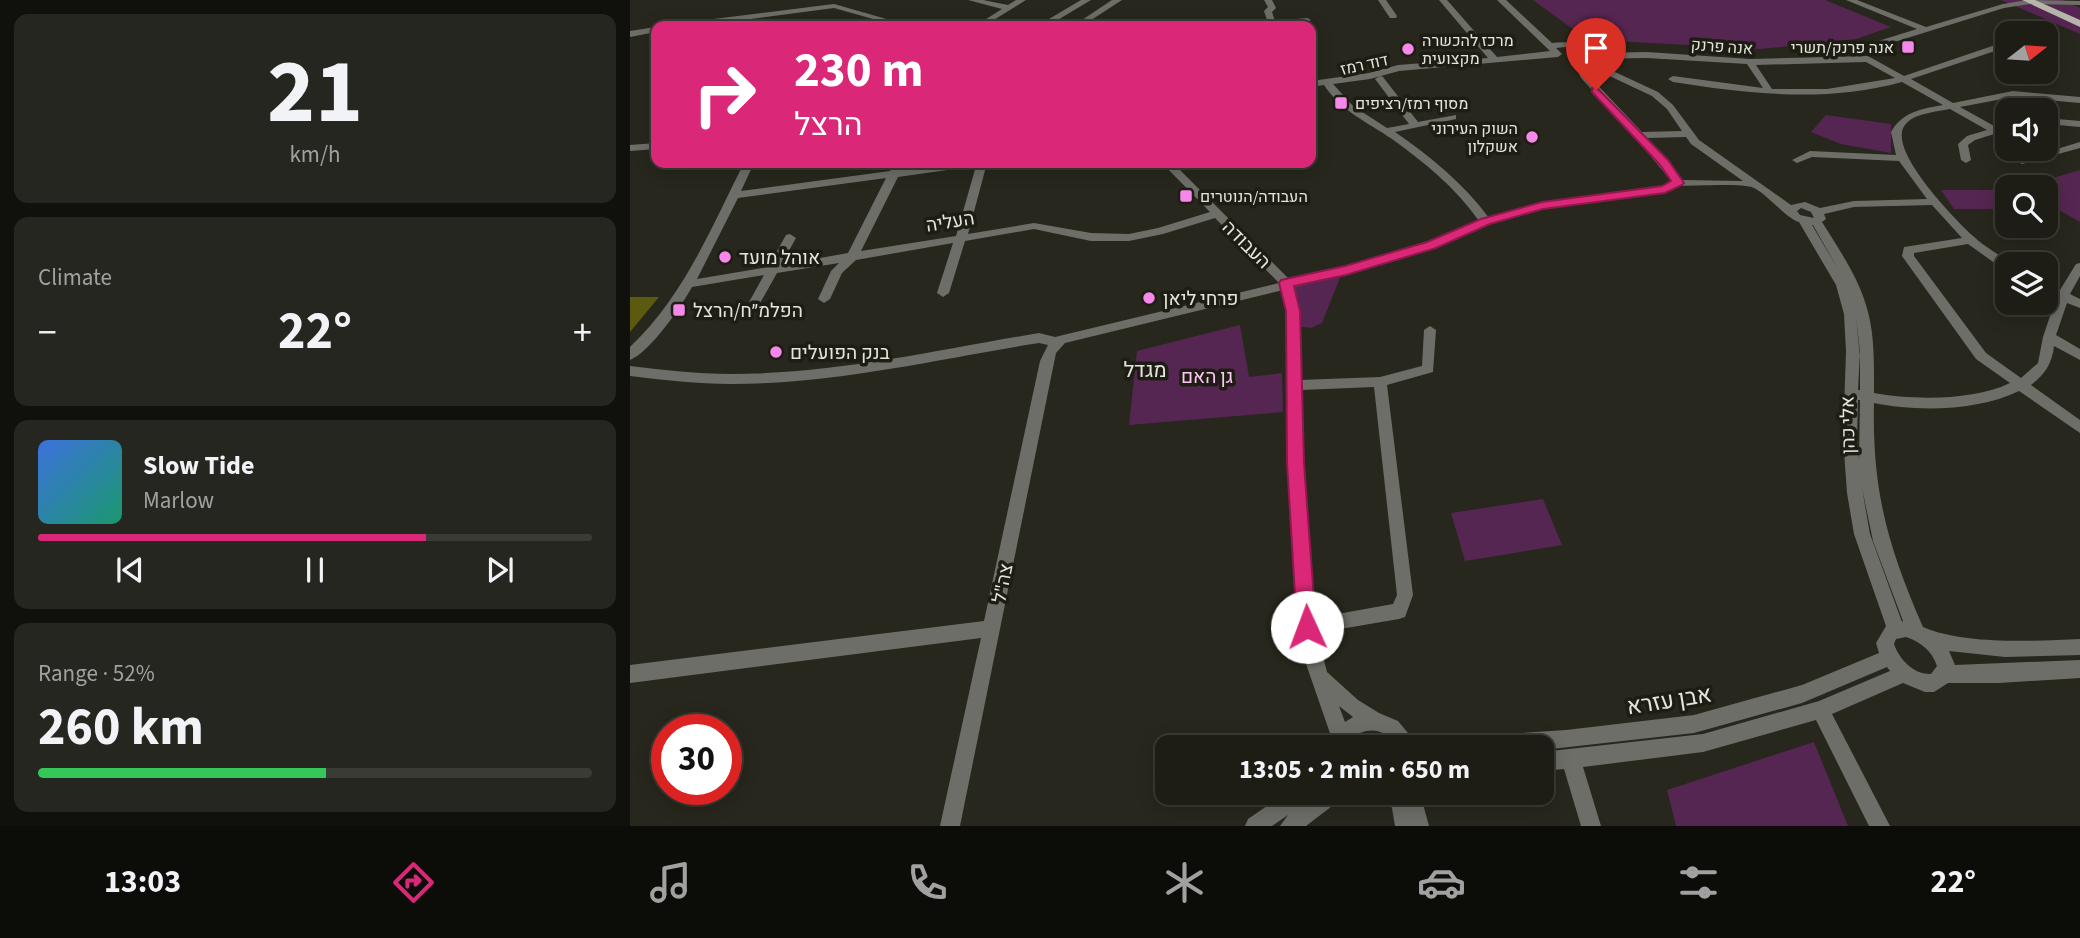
<!DOCTYPE html>
<meta charset="utf-8">
<style>
:root{--surface:#1d1d16;--page:#25261f;--text:#f1f3f6;--muted:#a0a2a1;--line:#3b3b35;--accent:#db2777}
body{margin:0;font-family:"Source Sans 3",Heebo,sans-serif;background:var(--page);color:var(--text);height:100vh;display:flex;flex-direction:column;font-size:26px;white-space:nowrap}
*{box-sizing:border-box;margin:0}
p{font-size:23px;color:var(--muted)}
.icon{flex:none;width:38px;height:38px;fill:none;stroke:currentColor;stroke-width:2;stroke-linecap:round;stroke-linejoin:round}
.map{position:relative;flex:1;overflow:hidden}
.drawer{display:flex;flex-direction:column;gap:14px;padding:14px;background:#10100c;width:630px}
.drawer>*{flex:none}
.guide{position:absolute;left:21px;top:21px;width:665px;height:147px;border-radius:14px;box-shadow:0 4px 18px #0003,0 0 0 2px var(--line);background:#db2777;color:#fff;overflow:hidden}
.needle{width:46px;rotate:73deg}
.tools{position:absolute;left:1365px;top:21px;display:grid;gap:14px}
.tools a{display:grid;place-items:center;width:63px;height:63px;border-radius:14px;background:var(--surface);box-shadow:0 4px 18px #0003,0 0 0 2px var(--line);font-size:35px}
.speed{position:absolute;left:21px;top:714px;display:flex;gap:14px;font-size:35px;font-weight:700;text-align:center}
.speed>*{display:grid;place-content:center;width:91px;height:91px;border-radius:50%;background:var(--surface);box-shadow:0 4px 18px #0003,0 0 0 2px var(--line);line-height:1}
.speed .limit{border:10px solid #d22;background:#fff;color:#111}
.pin{position:absolute;display:grid;place-items:center;width:60px;height:60px;color:#fff;margin:-72px -30px;border-radius:50% 50% 50% 0;rotate:-45deg;box-shadow:0 0 7px #0007}
.pin .icon{rotate:45deg}
.me{position:absolute;width:77px;margin:-38px;rotate:358deg;stroke-linejoin:round;filter:drop-shadow(0 0 5px #0008)}
.turn{display:flex;align-items:center;gap:24px;height:147px;padding:0 28px;font-size:32px}
.turn .icon{width:91px;height:91px;stroke-width:2.5}
.turn b{display:block;font-size:49px;line-height:60px}
.big{font-size:52px;font-weight:700;line-height:1.1}
.drawer .widget{flex:1;display:flex;flex-direction:column;justify-content:center;gap:10px;min-width:0;padding:0 24px;border-radius:14px;background:var(--page)}
.drawer .dial{align-items:center;gap:0}
.dial b{font-size:91px;line-height:1}
.song{display:flex;align-items:center;gap:21px}
.cover{width:84px;height:84px;border-radius:10px;background:linear-gradient(135deg,hsl(220 70% 55%),hsl(160 70% 35%))}
.played{height:7px;border-radius:4px;background:linear-gradient(90deg,var(--accent) 70%,var(--line) 70%)}
.keys{display:flex;justify-content:space-around;direction:ltr}
.heat{display:flex;justify-content:space-between;align-items:center;font-size:38px;direction:ltr}
.charge{height:10px;border-radius:5px;background:linear-gradient(90deg,#34c759 52%,var(--line) 0)}
.trip{position:absolute;left:525px;top:735px;width:399px;height:70px;border-radius:14px;background:var(--surface);box-shadow:0 4px 18px #0003,0 0 0 2px var(--line);font-weight:700;line-height:70px;text-align:center}
.dock{display:flex;height:112px;justify-content:space-around;align-items:center;background:#0c0c09;color:var(--muted)}
.dock .icon{width:49px;height:49px}
.dock .active{color:var(--accent)}
.dock b{font-size:32px;color:var(--text)}
main{display:flex;flex:1;min-height:0}
.map>svg:first-child{display:block}
</style>
<main>
<section class="drawer">
<div class="widget dial"><b>21</b><p>km/h</p></div>
<div class="widget"><p>Climate</p>
<div class="heat"><a>−</a><b class="big">22°</b><a>+</a></div>
</div>
<div class="widget">
<div class="song"><i class="cover"></i><div><b>Slow Tide</b><p>Marlow</p></div></div>
<div class="played"></div>
<div class="keys"><svg class="icon" aria-label="previous" viewBox="0 0 24 24"><path d="M18 5L8 12l10 7zM5 5v14"/></svg><svg class="icon" aria-label="pause" viewBox="0 0 24 24"><path d="M8 5v14M16 5v14"/></svg><svg class="icon" aria-label="next" viewBox="0 0 24 24"><path d="M6 5l10 7-10 7zM19 5v14"/></svg></div>
</div>
<div class="widget"><p>Range · 52%</p><b class="big">260 km</b><div class="charge"></div></div>
</section>
<div class="map">
<svg width="1450" height="826" viewBox="0 0 1450 826">
<rect width="100%" height="100%" fill="#27271d"/>
<g fill="#552651">
<polygon points="903,0 1195,0 1261,27 1226,39 1130,49 984,41 951,35"/>
<polygon points="1371,0 1434,0 1450,8 1450,34"/>
<polygon points="1196,115 1261,124 1261,153 1211,144 1181,132"/>
<polygon points="1450,170 1450,222 1425,208 1416,208 1416,187 1393,187"/>
<polygon points="1311,190 1377,190 1377,209 1324,209"/>
<polygon points="711,275 692,323 681,328 667,326 663,284"/>
<polygon points="610,325 619,377 652,373 653,412 499,425 507,351"/>
<polygon points="913,499 932,545 835,561 821,513"/>
<polygon points="1184,742 1218,826 1046,826 1037,790"/>
</g>
<polygon fill="#5c5a0f" points="0,297 29,297 0,332"/>
<g fill="none" stroke-linecap="round" stroke-linejoin="round">
<g fill="#6e6e69" fill-rule="evenodd">
<polygon points="338,0 353,0 378,5 386,0 396,0 354,26 345,26 372,9"/>
<polygon points="451,0 461,0 426,21 419,19"/>
<polygon points="482,0 492,0 452,26 443,26"/>
<polygon points="634,0 642,0 646,8 642,12 645,21 677,18 681,20 677,22 634,26 638,23 634,11 638,7"/>
<polygon points="748,0 756,0 767,16 766,18 760,18"/>
<path d="M809,0H817L867,57L920,51L867,0H876L922,43C936,41 950,42 960,53L1017,52L1120,59L1238,56L1274,76L1377,41V47L1281,79L1323,103L1383,91L1450,97V103L1383,97L1330,107L1366,127L1377,124V130L1345,140L1338,145L1341,160L1336,163L1331,160L1328,144L1337,136L1357,130L1320,109C1306,112 1284,113 1275,125C1256,149 1325,219 1342,235C1354,247 1369,254 1382,264H1377V270L1373,269L1338,244L1284,253V256L1356,353L1391,378L1408,363L1413,337L1426,298L1416,293V284L1430,290L1446,264L1450,263V276L1440,294L1450,299V308L1437,303L1426,335L1450,349V360L1424,346C1422,364 1415,374 1401,385L1450,420V433L1389,391C1348,411 1288,412 1244,403C1242,491 1258,547 1293,627C1334,645 1405,641 1450,639V655L1375,657L1319,651L1325,665L1450,660V678L1369,683H1318L1304,692H1295L1273,683L1202,714L1260,826H1239L1186,720L1073,752L953,767L971,826H951L934,769L912,771V752L1073,734L1189,701L1260,671L1257,667L1172,703L1064,733L912,750V747H765C758,732 745,727 730,733L720,747H702L703,742L674,658L668,627L659,463L655,296L653,290L435,343L426,353L330,826H310L351,638L0,683V665L354,621L410,361L418,345L409,343C308,359 205,384 101,384C67,384 34,380 0,376V366C34,370 67,374 101,374C205,374 307,350 409,333L425,337L649,283L585,218L533,234L499,241H461L404,229L335,241L319,293L313,297L307,293L323,243L226,260L212,273L200,299L194,303L188,299L201,271L209,263L147,273L129,305L125,306L119,302L134,275L62,287C51,307 20,352 0,360V347C54,296 81,228 114,163H124L111,191L260,171L264,163H274L271,170L326,163H357L338,234L404,223L461,233L499,234L528,228L580,212L532,163H543L660,280C725,265 788,247 849,221C826,188 794,162 762,139C737,122 711,111 694,85L681,87V81L739,73L768,65L858,58ZM936,47L947,51L953,57L945,55L941,58L951,78L1005,137L1042,182L1032,187L912,203L859,218C834,184 800,156 765,132L826,119V115L788,122L753,77L750,76L745,79L779,124L757,128L723,106L703,84L740,79L769,71L928,57L932,54L926,48ZM1017,58L1117,64L1133,88L1043,76L1038,79L1043,82C1120,94 1195,103 1272,82L1313,105C1291,109 1272,112 1261,132L1266,155L1180,151L1162,160L1167,163L1182,157L1269,161L1297,199L1224,201L1190,208L1175,202L1161,205L1069,140L1043,105L1028,92L957,59ZM1236,62L1265,78L1197,89H1142L1126,65ZM952,63L1022,96L1037,109L1052,131L1012,132L958,75ZM1056,137L1061,144L1113,181L1051,180L1017,138ZM346,166L326,236L231,251L268,177ZM256,178L218,253L151,265L166,238L160,234L156,235L138,267L67,279L108,198ZM1050,186C1065,186 1113,183 1124,188C1138,195 1156,218 1169,222L1206,285L1214,314L1216,352L1213,437L1217,493L1224,534L1256,626L1246,643L1249,653L1172,685L1064,715L936,730L818,738L778,733L768,721L749,713L728,700L697,672L687,633L769,619L775,617L783,595L757,385L803,372L806,330L800,326L794,330L792,366L750,377L670,380L667,296L664,287L720,274L806,248L860,224L913,209L1035,193ZM1302,205L1332,238L1274,247L1272,256L1346,359L1380,383C1344,401 1282,400 1244,393C1244,364 1245,333 1236,305C1227,275 1208,248 1192,222L1196,219L1194,214L1224,207ZM1171,208L1181,212L1184,218L1170,215L1167,211ZM1182,225H1183L1208,269ZM1226,316L1230,358V390H1228L1230,352ZM744,387L767,595L763,604L685,618L673,463L671,390ZM1228,400H1230L1229,460L1227,437ZM1232,488L1243,541L1273,621L1272,622L1240,534ZM1276,637C1291,642 1302,651 1307,666L1301,674C1284,675 1269,659 1264,644L1266,639ZM709,706L723,717L715,722Z"/>
<polygon points="1216,0 1227,0 1296,27 1373,4 1397,0 1450,1 1450,5 1400,4 1374,8 1232,52 1228,49 1229,47 1287,29"/>
<polygon points="204,4 281,26 268,26 204,8 68,26 47,26 51,23"/>
<polygon points="26,27 26,32 0,37 0,31"/>
<polygon points="1416,118 1450,121 1450,127 1416,124"/>
<polygon points="1450,142 1450,148 1392,164 1387,161"/>
<polygon points="26,143 26,149 0,151 0,145"/>
<polygon points="656,793 683,793 681,798 687,793 713,793 710,800 676,826 650,826 658,815 642,826 615,826 618,819"/>
<polygon points="753,793 790,793 799,826 765,826 762,808"/>
</g>
<polygon fill="#b6b6ab" fill-rule="evenodd" points="1392,0 1405,0 1450,20 1450,27"/>
</g>
<polygon fill="#db2777" stroke="#8e194d" stroke-width="2" points="966,87 1038,160 1054,183 1052,185 1035,193 913,209 860,224 806,248 716,275 664,286 670,311 674,463 686,627 684,634 677,636 670,634 667,627 657,463 656,311 649,283 651,280 715,266 797,242 851,219 912,202 1032,186 1041,181 1030,165 962,92 962,88"/>
<g fill="#f788eb" stroke="#1d1d13" stroke-width="2.5">
<rect x="1271" y="40" width="14" height="14" rx="3.5"/>
<circle cx="778" cy="49" r="7"/>
<rect x="704" y="96" width="14" height="14" rx="3.5"/>
<circle cx="902" cy="137" r="7"/>
<rect x="549" y="189" width="14" height="14" rx="3.5"/>
<circle cx="95" cy="257" r="7"/>
<circle cx="519" cy="298" r="7"/>
<rect x="42" y="303" width="14" height="14" rx="3.5"/>
<circle cx="146" cy="352" r="7"/>
</g>
<g text-anchor="middle" stroke-width="7" stroke-linejoin="round" paint-order="stroke">
<g font-size="16" fill="#e3e4dd" stroke="#1d1d13" text-anchor="start">
<text x="792" y="46">מרכז להכשרה<tspan x="792" dy="18">מקצועית</tspan></text>
<text x="1264" y="53" text-anchor="end">אנה פרנק/תשרי</text>
<text x="725" y="109">מסוף רמז/רציפים</text>
<text x="888" y="134" text-anchor="end">השוק העירוני<tspan x="888" dy="18">אשקלון</tspan></text>
<text x="570" y="202">העבודה/הנוטרים</text>
</g>
<g font-size="16" fill="#e3e4dd" stroke="#1d1d13">
<text transform="translate(1092 46) rotate(4)" y="6">אנה פרנק</text>
<text transform="translate(734 64) rotate(-12)" y="6">דוד רמז</text>
</g>
<g font-size="19" fill="#e3e4dd" stroke="#1d1d13">
<text transform="translate(320 221) rotate(-9)" y="7">העליה</text>
<text transform="translate(617 244) rotate(45)" y="7">העבודה</text>
<text transform="translate(1217 425) rotate(-91)" y="7">אלי כהן</text>
<text transform="translate(372 583) rotate(-79)" y="7">צה"ל</text>
</g>
<g font-size="19" fill="#e3e4dd" stroke="#1d1d13" text-anchor="start">
<text x="109" y="264">אוהל מועד</text>
<text x="533" y="305">פרחי ליאן</text>
<text x="63" y="317">הפלמ״ח/הרצל</text>
<text x="160" y="359">בנק הפועלים</text>
</g>
<g font-size="19" fill="#fdc6f5" stroke="#1d1d13">
<text x="577" y="383">גן האם</text>
</g>
<g font-size="21" fill="#e3e4dd" stroke="#1d1d13">
<text x="515" y="377">מגדל</text>
</g>
<g font-size="23" fill="#e3e4dd" stroke="#1d1d13">
<text transform="translate(1039 700) rotate(-9)" y="8">אבן עזרא</text>
</g>
</g>
</svg>
<div class="tools">
<a><svg class="needle" viewBox="-14 -14 28 28"><path d="M0-13l5 13h-10z" fill="#e53935"/><path d="M0 13l5-13h-10z" fill="#a0a2a1"/></svg></a>
<a><svg class="icon" aria-label="sound" viewBox="0 0 24 24"><path d="M4 9h4l5-4v14l-5-4H4zM17 9q2 3 0 6"/></svg></a>
<a><svg class="icon" aria-label="search" viewBox="0 0 24 24"><circle cx="10" cy="10" r="6"/><path d="M15 15l6 6"/></svg></a>
<a><svg class="icon" aria-label="layers" viewBox="0 0 24 24"><path d="M12 4l9 5-9 5-9-5zM3 14l9 5 9-5"/></svg></a>
</div>
<div class="speed"><div class="limit">30</div></div>
<div class="pin" style="left:966px;top:90px;background:#d93025"><svg class="icon" aria-label="arrive" viewBox="0 0 24 24"><path d="M6 21V4h12l-3 4 3 4H6"/></svg></div>
<svg class="me" style="left:677px;top:627px" viewBox="-20 -20 40 40"><circle r="19" fill="#fff"/><path d="M0-13L10 11 0 6-10 11z" fill="#db2777"/></svg>
<div class="trip">13:05 · 2 min · 650 m</div>
<div class="guide">
<div class="turn"><svg class="icon" aria-label="right" viewBox="0 0 24 24"><path d="M7 20v-9h11M14 6l5 5-5 5"/></svg><div><b>230 m</b>הרצל</div></div>
</div>
</div>
</main>
<nav class="dock">
<b>13:03</b>
<svg class="icon active" aria-label="directions" viewBox="0 0 24 24"><path d="M12 3l9 9-9 9-9-9zM9 14v-3h6M13 9l2 2-2 2"/></svg>
<svg class="icon" aria-label="music" viewBox="0 0 24 24"><path d="M9 18V5l10-2v13"/><circle cx="6" cy="18" r="3"/><circle cx="16" cy="16" r="3"/></svg>
<svg class="icon" aria-label="phone" viewBox="0 0 24 24"><path d="M5 4h4l2 5-3 2q2 4 5 5l2-3 5 2v4C11 20 4 13 5 4z"/></svg>
<svg class="icon" aria-label="climate" viewBox="0 0 24 24"><path d="M12 3v18M4 7l16 10M4 17L20 7"/></svg>
<svg class="icon" aria-label="car" viewBox="0 0 24 24"><path d="M5 17H2v-5l4-1 3-4h7l3 4 3 1v5h-3M9 17h6M6 11h13"/><circle cx="7" cy="17" r="2"/><circle cx="17" cy="17" r="2"/></svg>
<svg class="icon" aria-label="filters" viewBox="0 0 24 24"><path d="M4 7h16M4 17h16"/><circle cx="9" cy="7" r="2"/><circle cx="15" cy="17" r="2"/></svg>
<b>22°</b>
</nav>
